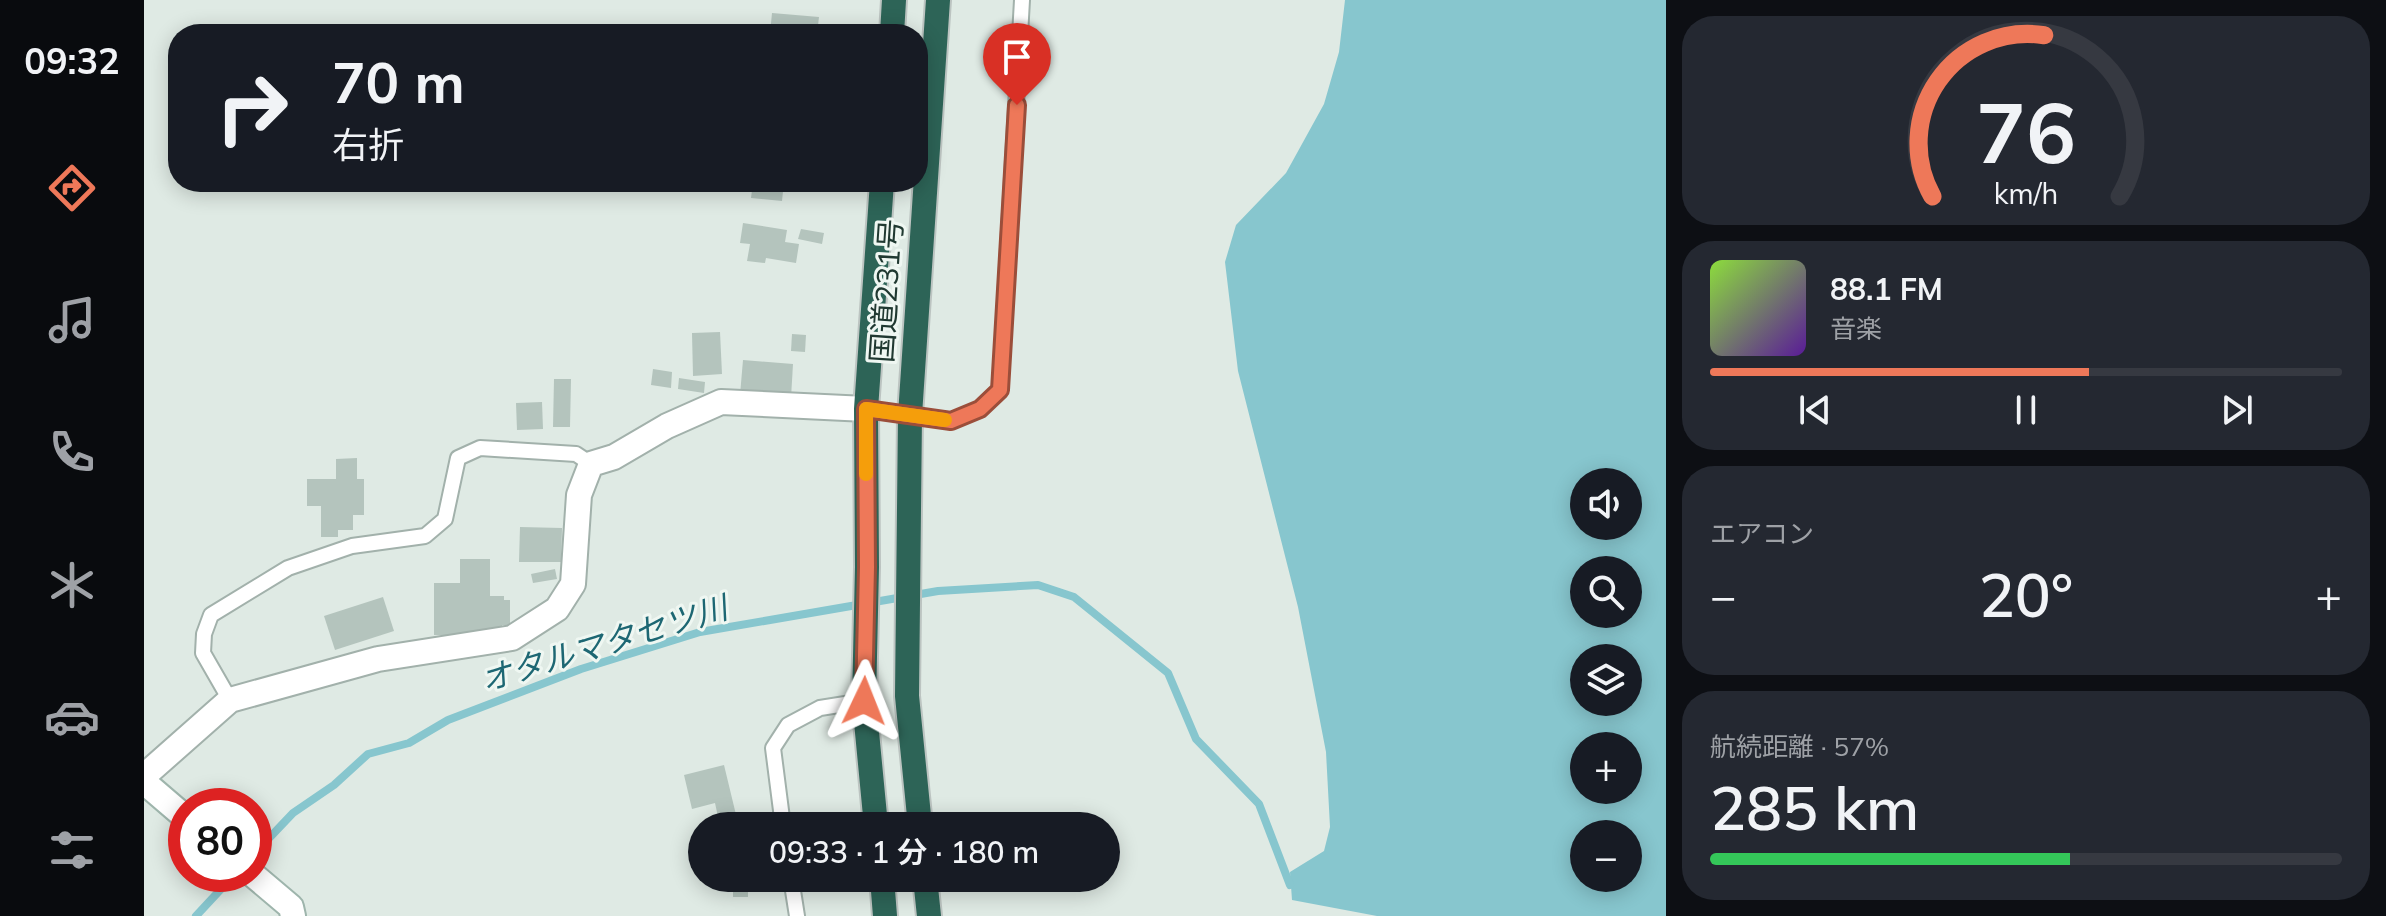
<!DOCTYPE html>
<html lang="ja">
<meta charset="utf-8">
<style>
:root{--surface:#171b24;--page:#242831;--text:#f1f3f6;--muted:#9ea1a6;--line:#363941;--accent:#ee7859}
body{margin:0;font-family:Mulish,"Noto Sans JP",sans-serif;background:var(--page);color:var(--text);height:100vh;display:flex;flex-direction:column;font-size:30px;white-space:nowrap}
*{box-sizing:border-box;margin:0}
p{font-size:26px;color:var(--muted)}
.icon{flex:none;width:44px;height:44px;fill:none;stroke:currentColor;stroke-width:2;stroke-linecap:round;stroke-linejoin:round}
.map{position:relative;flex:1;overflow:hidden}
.sheet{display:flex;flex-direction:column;gap:16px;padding:16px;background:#0d0f14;width:720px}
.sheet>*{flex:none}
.hud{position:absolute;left:24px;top:24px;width:760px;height:168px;border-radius:32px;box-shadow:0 4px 20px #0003;background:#171b24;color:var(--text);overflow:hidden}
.buttons{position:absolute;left:1426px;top:468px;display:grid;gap:16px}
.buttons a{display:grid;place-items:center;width:72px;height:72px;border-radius:50%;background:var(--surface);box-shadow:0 4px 20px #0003;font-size:40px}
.speed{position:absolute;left:24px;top:788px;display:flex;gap:16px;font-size:40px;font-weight:700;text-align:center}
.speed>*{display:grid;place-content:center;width:104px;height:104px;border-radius:50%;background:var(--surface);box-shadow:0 4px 20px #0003;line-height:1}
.speed .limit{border:12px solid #d22;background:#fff;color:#111}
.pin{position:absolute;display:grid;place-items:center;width:68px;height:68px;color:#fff;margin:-82px -34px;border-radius:50% 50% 50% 0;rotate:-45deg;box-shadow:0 0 8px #0007}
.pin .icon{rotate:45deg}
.me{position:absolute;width:88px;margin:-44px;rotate:2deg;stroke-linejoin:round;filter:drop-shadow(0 0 6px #0008)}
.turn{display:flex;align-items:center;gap:28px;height:168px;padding:0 32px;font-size:36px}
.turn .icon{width:104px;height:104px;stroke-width:2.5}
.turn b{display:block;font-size:56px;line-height:68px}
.big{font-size:60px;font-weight:600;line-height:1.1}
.sheet .card{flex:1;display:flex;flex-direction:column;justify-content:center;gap:12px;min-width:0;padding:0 28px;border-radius:32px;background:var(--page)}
.sheet .dial{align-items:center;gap:0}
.dial svg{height:208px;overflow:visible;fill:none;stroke:var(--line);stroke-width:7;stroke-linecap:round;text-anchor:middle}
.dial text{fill:var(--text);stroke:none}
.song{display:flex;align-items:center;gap:24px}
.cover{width:96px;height:96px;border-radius:12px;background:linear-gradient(135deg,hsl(90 70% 55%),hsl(270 70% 35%))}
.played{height:8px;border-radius:4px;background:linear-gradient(90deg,var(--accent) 60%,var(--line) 60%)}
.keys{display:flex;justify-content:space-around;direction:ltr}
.heat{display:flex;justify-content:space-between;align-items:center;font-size:44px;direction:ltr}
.charge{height:12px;border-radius:6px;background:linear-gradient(90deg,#34c759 57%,var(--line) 0)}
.trip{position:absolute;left:544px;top:812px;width:432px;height:80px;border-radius:40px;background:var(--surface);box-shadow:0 4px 20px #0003;font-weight:600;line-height:80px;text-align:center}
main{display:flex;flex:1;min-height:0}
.tab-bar{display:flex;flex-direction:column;width:144px;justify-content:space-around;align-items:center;background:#090b0e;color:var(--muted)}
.tab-bar .icon{width:56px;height:56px}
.tab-bar .active{color:var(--accent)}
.tab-bar b{font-size:36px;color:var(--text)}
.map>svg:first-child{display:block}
</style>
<main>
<nav class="tab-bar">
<b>09:32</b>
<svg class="icon active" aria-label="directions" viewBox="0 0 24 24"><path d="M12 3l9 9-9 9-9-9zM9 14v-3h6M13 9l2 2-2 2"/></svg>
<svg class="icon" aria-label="music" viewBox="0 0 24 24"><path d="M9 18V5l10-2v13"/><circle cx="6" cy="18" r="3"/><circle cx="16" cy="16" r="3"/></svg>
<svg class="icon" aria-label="phone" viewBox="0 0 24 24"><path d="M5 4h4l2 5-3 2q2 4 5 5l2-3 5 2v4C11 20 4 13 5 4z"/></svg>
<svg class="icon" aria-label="climate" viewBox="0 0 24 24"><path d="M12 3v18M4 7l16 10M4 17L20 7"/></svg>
<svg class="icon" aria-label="car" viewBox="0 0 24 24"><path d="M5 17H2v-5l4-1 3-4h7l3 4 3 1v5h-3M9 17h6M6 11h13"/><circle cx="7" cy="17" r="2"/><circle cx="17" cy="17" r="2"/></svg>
<svg class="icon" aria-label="filters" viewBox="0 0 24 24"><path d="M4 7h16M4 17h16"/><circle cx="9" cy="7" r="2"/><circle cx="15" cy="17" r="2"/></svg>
</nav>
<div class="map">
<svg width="1522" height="916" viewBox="0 0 1522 916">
<rect width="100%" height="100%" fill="#dfeae4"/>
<path fill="#87c6ce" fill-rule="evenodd" d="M1201,0H1522V916H1233L1148,900L1146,872L1180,851L1186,827L1182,752L1154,607L1094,371L1081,262L1092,225L1142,173L1180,104L1195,52ZM1440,482H1484V526H1440ZM1440,570H1484V614H1440ZM1440,658H1484V702H1440ZM1440,746H1484V790H1440ZM1484,834V878H1440V834Z"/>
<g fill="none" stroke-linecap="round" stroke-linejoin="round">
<g stroke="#87c6ce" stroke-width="8">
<polyline points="110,854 149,813 190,785 224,754 265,743 304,720 437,669 556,632 794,591 894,585 930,597 1024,673 1052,739 1115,804 1146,885"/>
<polyline points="52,916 91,874"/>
</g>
</g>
<g fill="#b4c4bd">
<polygon points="628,13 675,17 673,34 626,34"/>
<polygon points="609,182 640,182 638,201 607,198"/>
<polygon points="599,223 643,230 641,242 655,244 652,263 622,258 621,263 603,261 606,244 596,243"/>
<polygon points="657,229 680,233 678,244 654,239"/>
<polygon points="576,332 578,374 549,376 548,333"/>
<polygon points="648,334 662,335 661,352 647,351"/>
<polygon points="599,360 649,364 647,398 596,395"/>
<polygon points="509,369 528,372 527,388 507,385"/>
<polygon points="535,378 561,382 560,393 534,389"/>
<polygon points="410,379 427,379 426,427 409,427"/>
<polygon points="398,402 399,429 373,430 372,403"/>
<polygon points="213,458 213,479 220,479 220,515 209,515 209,530 194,530 194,537 177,537 177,506 163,506 163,479 192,479 192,459"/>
<polygon points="376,527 418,528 417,562 375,562"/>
<polygon points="316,559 346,559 346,596 360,596 360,600 366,600 366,625 358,625 358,635 290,635 290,583 316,583"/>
<polygon points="411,569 413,579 389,583 387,574"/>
<polygon points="239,597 250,631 191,650 180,616"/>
<polygon points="580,765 594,823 576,826 571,803 548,809 540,775"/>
<rect x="589" y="878" width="15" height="19"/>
</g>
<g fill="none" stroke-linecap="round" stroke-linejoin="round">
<defs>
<g id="lane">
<polyline points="722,409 807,421 836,409 856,390 878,0"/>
<polyline points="86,700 59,653 60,634 67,615 144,568 208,546 281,536 301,519 314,458 336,448 432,454 447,464"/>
<polyline points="639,826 629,748 644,725 676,708 720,701"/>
<polyline points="647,878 653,916"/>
</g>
<polyline id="street" points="0,776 86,700 234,659 368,638 413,609 429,584 435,495 447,464 470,457 523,426 577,402 722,409"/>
<g id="secondary">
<polyline points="0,782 42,818"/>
<polyline points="108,874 147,907 149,916"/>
</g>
<g id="highway">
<polyline points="748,34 750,0"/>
<polyline points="732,826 720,701 723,567 722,409 738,182"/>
<polyline points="776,826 763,696 766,415 794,0"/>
<polyline points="738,878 741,916"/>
<polyline points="781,878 785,916"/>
</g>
</defs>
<use href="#lane" stroke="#a2b1ab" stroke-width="18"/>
<use href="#street" stroke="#a2b1ab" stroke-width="28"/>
<use href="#secondary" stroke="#9eb5ac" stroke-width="28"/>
<use href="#highway" stroke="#bcc4c1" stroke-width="28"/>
<use href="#lane" stroke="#fff" stroke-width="14"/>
<use href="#street" stroke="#fff" stroke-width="24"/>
<use href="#secondary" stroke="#fff" stroke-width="24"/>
<use href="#highway" stroke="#2d6457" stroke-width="24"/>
</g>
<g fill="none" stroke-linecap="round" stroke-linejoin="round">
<defs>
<polyline id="route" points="720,701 723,567 722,409 807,421 836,409 856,390 873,105"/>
</defs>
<use href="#route" stroke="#9b4e3a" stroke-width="20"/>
<use href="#route" stroke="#ee7859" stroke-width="14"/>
<polyline stroke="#f59e0b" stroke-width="14" points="722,474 722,409 801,420"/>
</g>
<g text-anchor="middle" stroke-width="6" stroke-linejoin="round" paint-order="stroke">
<g font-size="30" fill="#203931" stroke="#eff7f2">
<text transform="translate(743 291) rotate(-86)" y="10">国道231号</text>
</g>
<g font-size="32" font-style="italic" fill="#1d6773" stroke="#eff7f2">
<text transform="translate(460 644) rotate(-17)" y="11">オタルマタセツ川</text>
</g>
</g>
</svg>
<div class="buttons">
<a><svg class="icon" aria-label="sound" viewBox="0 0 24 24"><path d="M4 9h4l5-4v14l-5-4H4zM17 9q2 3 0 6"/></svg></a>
<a><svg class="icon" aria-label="search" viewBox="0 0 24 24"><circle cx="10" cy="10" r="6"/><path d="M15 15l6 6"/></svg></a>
<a><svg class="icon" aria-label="layers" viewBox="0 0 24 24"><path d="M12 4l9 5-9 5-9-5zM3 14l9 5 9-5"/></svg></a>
<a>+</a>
<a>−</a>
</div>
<div class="speed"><div class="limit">80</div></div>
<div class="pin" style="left:873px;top:105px;background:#d93025"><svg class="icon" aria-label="arrive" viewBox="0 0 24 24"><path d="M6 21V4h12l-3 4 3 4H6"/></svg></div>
<svg class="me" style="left:720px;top:701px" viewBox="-20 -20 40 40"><path d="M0-17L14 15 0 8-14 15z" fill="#ee7859" stroke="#fff" stroke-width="4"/></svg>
<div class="trip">09:33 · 1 分 · 180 m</div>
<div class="hud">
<div class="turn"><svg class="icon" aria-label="right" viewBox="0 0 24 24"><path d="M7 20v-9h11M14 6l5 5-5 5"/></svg><div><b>70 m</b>右折</div></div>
</div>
</div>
<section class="sheet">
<div class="card dial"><svg viewBox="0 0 100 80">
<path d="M14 69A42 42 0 1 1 86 69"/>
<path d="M14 69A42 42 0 0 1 57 7" stroke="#ee7859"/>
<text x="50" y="56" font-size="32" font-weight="700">76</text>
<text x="50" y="72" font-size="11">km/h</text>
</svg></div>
<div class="card">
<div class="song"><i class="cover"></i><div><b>88.1 FM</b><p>音楽</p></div></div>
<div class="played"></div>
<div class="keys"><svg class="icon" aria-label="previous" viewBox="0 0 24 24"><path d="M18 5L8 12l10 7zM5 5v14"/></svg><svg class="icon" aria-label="pause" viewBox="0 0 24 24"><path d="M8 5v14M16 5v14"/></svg><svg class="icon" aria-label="next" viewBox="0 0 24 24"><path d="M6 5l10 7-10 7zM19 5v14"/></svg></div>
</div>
<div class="card"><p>エアコン</p>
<div class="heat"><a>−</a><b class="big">20°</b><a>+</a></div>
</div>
<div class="card"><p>航続距離 · 57%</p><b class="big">285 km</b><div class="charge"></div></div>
</section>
</main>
